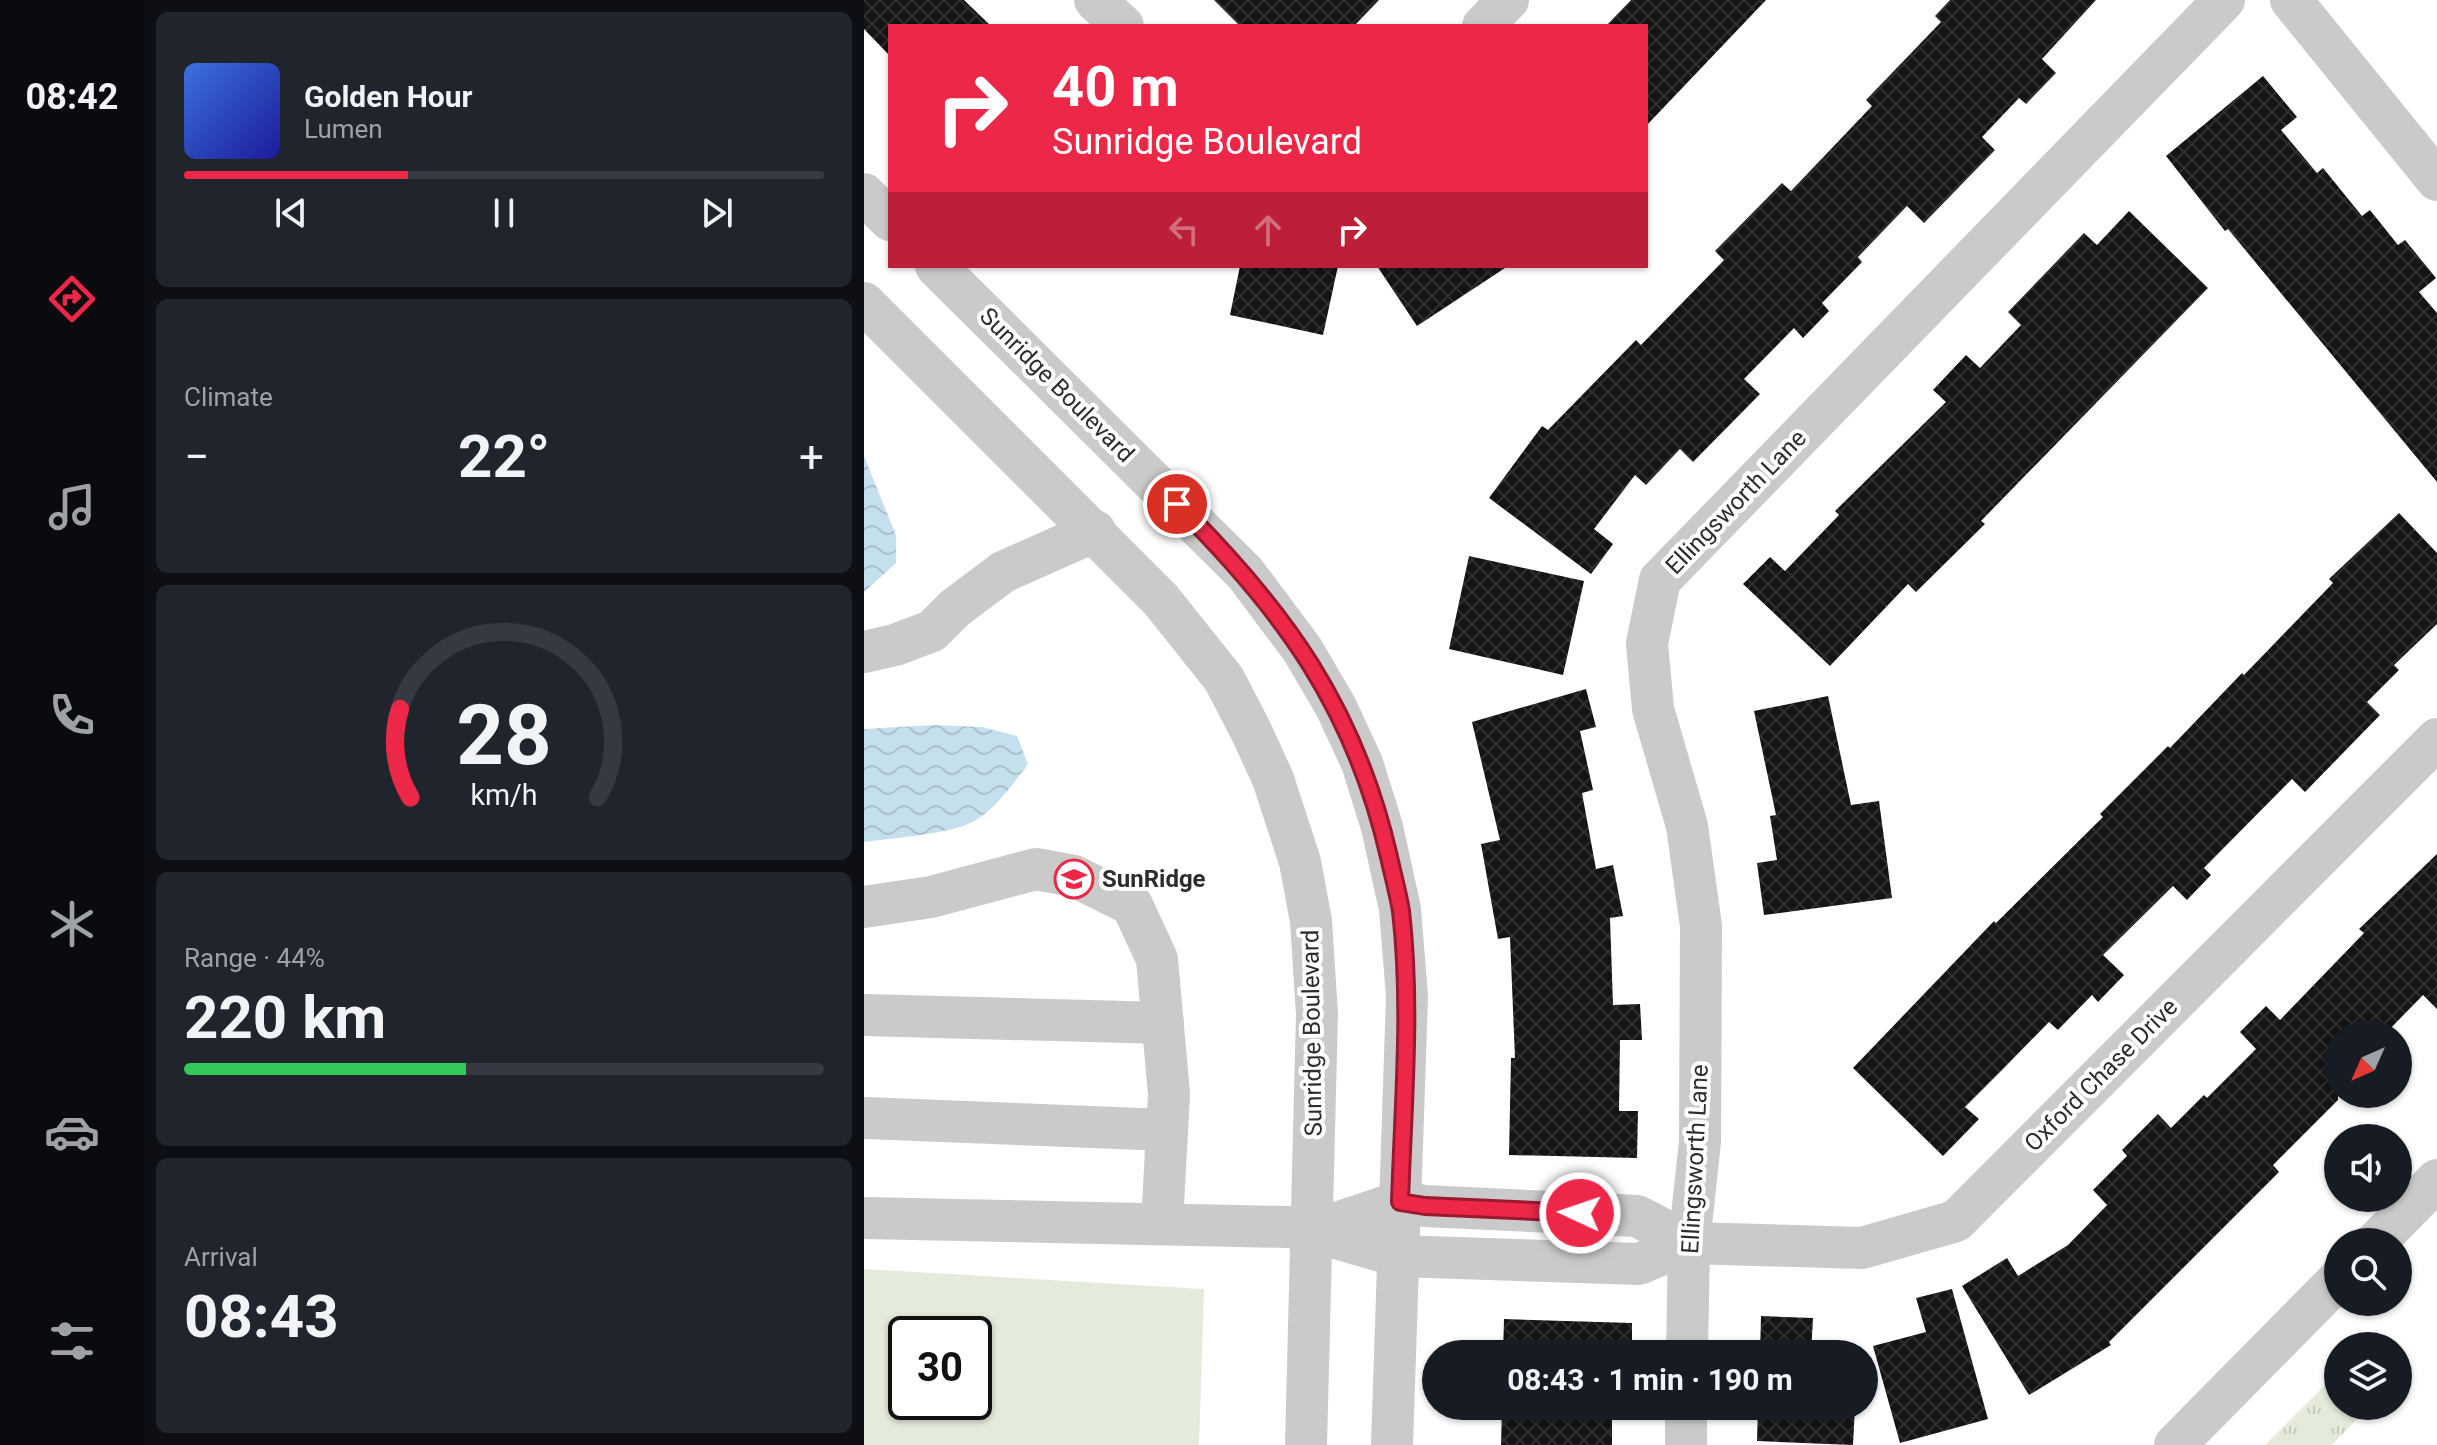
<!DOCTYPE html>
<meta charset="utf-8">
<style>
:root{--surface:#171b24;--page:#20242c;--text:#f1f3f6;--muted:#9ea1a6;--line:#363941;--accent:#ec2748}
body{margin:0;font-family:Roboto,sans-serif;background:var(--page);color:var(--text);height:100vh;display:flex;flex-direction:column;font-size:30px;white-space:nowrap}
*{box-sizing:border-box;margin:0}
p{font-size:26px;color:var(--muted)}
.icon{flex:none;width:44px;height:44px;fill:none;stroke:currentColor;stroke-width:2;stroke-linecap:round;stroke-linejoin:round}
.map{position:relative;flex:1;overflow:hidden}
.sheet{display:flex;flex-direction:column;gap:12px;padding:12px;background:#0d0f14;width:720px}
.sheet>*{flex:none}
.top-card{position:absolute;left:24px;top:24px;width:760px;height:244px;border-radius:0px;box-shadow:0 2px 6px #0004;background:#ec2748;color:#fff;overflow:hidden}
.needle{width:52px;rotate:225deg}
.buttons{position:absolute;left:1460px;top:1020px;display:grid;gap:16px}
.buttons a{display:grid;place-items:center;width:88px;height:88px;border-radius:50%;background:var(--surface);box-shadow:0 2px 6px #0004;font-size:40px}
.speed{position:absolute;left:24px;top:1316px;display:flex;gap:16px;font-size:40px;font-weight:700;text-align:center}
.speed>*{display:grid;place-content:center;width:104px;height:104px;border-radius:50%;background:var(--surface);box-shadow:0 2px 6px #0004;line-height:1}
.speed .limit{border:4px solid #111;border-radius:12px;background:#fff;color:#111}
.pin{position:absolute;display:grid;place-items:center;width:68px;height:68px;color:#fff;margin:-34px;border:4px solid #fff;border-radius:50%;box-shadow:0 2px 8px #0007}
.me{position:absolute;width:88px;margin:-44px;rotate:273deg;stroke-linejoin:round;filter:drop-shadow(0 0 6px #0008)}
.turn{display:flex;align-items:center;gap:28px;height:168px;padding:0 32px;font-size:36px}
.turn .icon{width:104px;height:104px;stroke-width:2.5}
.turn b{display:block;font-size:56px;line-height:68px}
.lanes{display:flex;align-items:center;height:76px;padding:0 32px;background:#0003;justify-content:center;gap:40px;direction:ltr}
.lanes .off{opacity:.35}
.big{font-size:60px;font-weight:700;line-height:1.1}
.sheet .tile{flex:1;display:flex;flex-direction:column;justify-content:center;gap:12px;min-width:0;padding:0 28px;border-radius:12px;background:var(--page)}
.sheet .dial{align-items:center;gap:0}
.dial svg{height:208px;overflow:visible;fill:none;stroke:var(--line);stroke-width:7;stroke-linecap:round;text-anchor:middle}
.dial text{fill:var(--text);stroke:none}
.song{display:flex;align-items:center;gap:24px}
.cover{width:96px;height:96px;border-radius:12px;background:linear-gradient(135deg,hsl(220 70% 55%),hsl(240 70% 35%))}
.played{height:8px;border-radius:4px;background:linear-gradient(90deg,var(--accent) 35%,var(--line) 35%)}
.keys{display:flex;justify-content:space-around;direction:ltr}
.heat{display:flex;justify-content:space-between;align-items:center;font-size:44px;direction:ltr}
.charge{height:12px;border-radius:6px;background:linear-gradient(90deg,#34c759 44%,var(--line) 0)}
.trip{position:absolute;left:558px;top:1340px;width:456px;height:80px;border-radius:40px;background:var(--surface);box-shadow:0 2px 6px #0004;font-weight:700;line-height:80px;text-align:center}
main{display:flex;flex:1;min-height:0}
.dock{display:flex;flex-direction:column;width:144px;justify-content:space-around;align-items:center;background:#090b0e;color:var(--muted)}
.dock .icon{width:56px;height:56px}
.dock .active{color:var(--accent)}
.dock b{font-size:36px;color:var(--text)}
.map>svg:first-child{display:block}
</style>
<main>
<nav class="dock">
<b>08:42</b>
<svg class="icon active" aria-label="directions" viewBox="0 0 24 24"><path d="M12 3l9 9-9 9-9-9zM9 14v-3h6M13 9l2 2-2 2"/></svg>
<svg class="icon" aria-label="music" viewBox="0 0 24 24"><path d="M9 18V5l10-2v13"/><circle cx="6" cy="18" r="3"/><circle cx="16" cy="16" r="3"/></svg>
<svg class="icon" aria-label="phone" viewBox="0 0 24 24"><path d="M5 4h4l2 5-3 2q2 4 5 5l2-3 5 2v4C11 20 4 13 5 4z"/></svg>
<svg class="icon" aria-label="climate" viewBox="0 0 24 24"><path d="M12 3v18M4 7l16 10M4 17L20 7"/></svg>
<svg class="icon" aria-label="car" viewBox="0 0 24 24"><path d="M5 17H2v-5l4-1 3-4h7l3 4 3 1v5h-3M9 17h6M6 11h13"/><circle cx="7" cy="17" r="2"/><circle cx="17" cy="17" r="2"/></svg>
<svg class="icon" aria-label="filters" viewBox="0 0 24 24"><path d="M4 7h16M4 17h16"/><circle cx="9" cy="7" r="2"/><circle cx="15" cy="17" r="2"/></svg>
</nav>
<section class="sheet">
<div class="tile">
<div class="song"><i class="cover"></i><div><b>Golden Hour</b><p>Lumen</p></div></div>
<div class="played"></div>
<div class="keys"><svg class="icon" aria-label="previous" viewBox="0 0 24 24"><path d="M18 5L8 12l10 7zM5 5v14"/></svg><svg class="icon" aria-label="pause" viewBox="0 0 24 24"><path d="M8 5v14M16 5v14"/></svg><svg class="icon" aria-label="next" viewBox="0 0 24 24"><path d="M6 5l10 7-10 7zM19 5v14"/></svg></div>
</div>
<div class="tile"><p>Climate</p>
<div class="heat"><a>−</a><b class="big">22°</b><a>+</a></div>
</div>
<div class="tile dial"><svg viewBox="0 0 100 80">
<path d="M14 69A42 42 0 1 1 86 69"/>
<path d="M14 69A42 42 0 0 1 10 35" stroke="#ec2748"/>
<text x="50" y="56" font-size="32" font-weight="700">28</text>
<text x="50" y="72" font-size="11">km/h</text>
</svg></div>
<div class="tile"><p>Range · 44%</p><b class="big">220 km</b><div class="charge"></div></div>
<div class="tile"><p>Arrival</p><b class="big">08:43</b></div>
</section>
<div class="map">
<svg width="1573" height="1445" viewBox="0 0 1573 1445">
<defs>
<pattern id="park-tufts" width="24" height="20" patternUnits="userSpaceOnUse" patternTransform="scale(2)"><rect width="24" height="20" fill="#e5ebda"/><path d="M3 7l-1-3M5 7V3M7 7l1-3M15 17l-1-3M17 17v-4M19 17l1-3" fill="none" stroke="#c5cabb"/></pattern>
<pattern id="water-waves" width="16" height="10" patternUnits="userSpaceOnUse" patternTransform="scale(2)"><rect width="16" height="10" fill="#c5e0ec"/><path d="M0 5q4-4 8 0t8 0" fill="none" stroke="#aac0cb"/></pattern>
<pattern id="building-cross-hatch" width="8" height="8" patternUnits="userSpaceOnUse" patternTransform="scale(2)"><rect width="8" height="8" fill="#141414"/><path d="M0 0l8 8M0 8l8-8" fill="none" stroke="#2e2e2e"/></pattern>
</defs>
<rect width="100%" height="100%" fill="#fff"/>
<polygon fill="url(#park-tufts)" points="1470,1376 1474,1380 1474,1406 1500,1406 1503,1409 1468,1445 1401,1445"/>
<path fill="#e5ebda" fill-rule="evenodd" d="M0,1269L340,1289L335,1445H0ZM42,1334H110V1402H42Z"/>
<g fill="url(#water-waves)">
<polygon points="0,456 32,535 32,563 0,592"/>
<path d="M70,725L118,727L153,736L164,764C148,785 134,806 112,820C91,834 28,838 0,842V729Z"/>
</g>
<g fill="url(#building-cross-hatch)">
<polygon points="0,0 100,0 127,26 26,26 26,56 0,29"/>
<polygon points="350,0 515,0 490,26 376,26"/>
<polygon points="767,0 902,0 782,126 782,26 742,26"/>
<polygon points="1086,0 1232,0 1178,59 1192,73 1162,104 1155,98 1118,137 1131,150 1060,223 1043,206 994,257 998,262 958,303 965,311 939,338 930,328 880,379 896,394 829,462 816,449 782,485 771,475 730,529 749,544 727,574 625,498 678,426 684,430 772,340 777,345 860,260 851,251 918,183 927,191 1008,106 1002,100 1077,22 1071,16"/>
<polygon points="1399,76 1433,117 1417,130 1453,173 1459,168 1498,216 1506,210 1534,245 1541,240 1572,278 1555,292 1573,313 1573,482 1364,229 1361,231 1302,156"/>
<polygon points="1265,211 1344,288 1117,521 1121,524 1052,592 1044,584 966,666 879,584 906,557 921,571 975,515 971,511 1082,402 1069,390 1102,355 1116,368 1157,325 1144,312 1220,233 1233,245"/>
<polygon points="376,266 474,266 459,335 366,315"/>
<polygon points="513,266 644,266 553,326"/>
<polygon points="1535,513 1573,553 1573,624 1530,665 1535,670 1503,702 1516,715 1441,792 1428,779 1340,868 1347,875 1323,900 1309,886 1239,955 1260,975 1234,1002 1228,995 1194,1030 1185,1022 1142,1066 1101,1107 1115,1119 1079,1156 989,1068 1130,921 1132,923 1239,817 1236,814 1304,746 1306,748 1378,673 1380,675 1469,583 1465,579"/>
<polygon points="605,556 720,581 699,675 585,649"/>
<polygon points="722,689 732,727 716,731 729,790 718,793 732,869 749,865 759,916 746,918 749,1005 776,1004 778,1040 756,1040 755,1111 774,1111 773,1158 645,1155 647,1058 651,1058 646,937 634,939 617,844 636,840 608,722"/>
<polygon points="964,696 987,805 1015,801 1028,898 900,915 893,863 913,860 906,816 912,815 890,711"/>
<polygon points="1573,854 1573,1009 1559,995 1521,1034 1474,1034 1474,1100 1409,1165 1415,1172 1245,1342 1247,1345 1165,1395 1098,1286 1143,1258 1154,1276 1204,1245 1243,1205 1229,1190 1263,1156 1258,1150 1294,1114 1307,1128 1340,1095 1343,1098 1392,1049 1376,1032 1402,1006 1416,1020 1500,933 1495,929"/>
<polygon points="1088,1289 1124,1419 1036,1443 1009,1346 1062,1332 1052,1298"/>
<polygon points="897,1316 949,1318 947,1354 896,1354"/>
<polygon points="640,1319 768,1323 768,1354 639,1354"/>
<polygon points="638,1406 748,1406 748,1445 637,1445"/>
<polygon points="894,1406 991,1406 989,1445 893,1441"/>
</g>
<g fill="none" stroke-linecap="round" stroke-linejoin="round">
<g stroke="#cacaca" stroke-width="42">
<polyline points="231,0 259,26"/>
<polyline points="1427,0 1573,180"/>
<polyline points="619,26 644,0"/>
<polyline points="0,194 26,220"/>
<polyline points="72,266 381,573 438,649 472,707 498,763 518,827 536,909 543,996 528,1445"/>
<polyline points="0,303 297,600 360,679 387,731 409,779 436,862 447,921 453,1014 442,1445"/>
<polyline points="0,652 31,645 68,631 91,608 139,572 231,531"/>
<polyline points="0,907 67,897 172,869 210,876 268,905 293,959 305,1094 298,1224"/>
<polyline points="0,1015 299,1023"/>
<polyline points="0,1118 303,1130"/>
<polyline points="0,1218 425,1227 448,1231 534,1256 775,1264 825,1243 998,1248 1092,1221 1573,739"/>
<polyline points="448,1231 536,1202 561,1206 773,1216 825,1243"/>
<polyline points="1512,1242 1573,1180"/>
<polyline points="823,1354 825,1243 836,1142 837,926 823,826 789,709 783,643 796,580 1360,0"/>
<polyline points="822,1445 822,1406"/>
<polyline points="1311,1445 1474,1280"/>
</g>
</g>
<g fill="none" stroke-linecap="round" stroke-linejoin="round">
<defs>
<path id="route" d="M313,504C420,610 491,708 525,857C529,875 534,893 537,911C548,1007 539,1106 536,1202L561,1206L716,1213"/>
</defs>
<use href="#route" stroke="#99192f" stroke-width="20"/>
<use href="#route" stroke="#ec2748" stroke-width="14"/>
</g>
<defs>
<symbol id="school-ring" viewBox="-11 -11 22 22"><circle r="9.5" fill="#fff" stroke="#ec2748" stroke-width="1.5"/><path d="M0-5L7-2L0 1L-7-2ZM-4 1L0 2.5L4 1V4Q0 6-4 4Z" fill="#ec2748"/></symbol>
</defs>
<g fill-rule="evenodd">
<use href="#school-ring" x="188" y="857" width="44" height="44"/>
</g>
<g text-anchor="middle" stroke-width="8" stroke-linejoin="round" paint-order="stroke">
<g font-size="24" fill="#2d2d2d" stroke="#fff">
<text transform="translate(193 385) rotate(45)" y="8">Sunridge Boulevard</text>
<text transform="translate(872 502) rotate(-46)" y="8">Ellingsworth Lane</text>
<text transform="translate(448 1033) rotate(-91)" y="8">Sunridge Boulevard</text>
<text transform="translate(1237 1075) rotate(-45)" y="8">Oxford Chase Drive</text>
<text transform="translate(831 1159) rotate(-87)" y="8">Ellingsworth Lane</text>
</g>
<g font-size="24" font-weight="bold" fill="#2d2d2d" stroke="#fff" text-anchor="start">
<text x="238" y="887">SunRidge</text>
</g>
</g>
</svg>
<div class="buttons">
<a><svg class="needle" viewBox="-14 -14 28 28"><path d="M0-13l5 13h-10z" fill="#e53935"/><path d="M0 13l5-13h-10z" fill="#9ea1a6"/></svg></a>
<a><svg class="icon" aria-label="sound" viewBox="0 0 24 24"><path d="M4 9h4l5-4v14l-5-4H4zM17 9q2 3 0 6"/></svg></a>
<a><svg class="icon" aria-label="search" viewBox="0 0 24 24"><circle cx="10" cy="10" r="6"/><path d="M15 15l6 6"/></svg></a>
<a><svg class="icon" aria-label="layers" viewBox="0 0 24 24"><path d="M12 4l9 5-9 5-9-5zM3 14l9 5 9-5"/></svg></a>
</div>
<div class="speed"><div class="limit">30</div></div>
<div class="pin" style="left:313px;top:504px;background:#d93025"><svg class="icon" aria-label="arrive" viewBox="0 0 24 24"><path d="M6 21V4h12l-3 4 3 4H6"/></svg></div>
<svg class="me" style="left:716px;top:1213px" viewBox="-20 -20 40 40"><circle r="17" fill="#ec2748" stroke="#fff" stroke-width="3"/><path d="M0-11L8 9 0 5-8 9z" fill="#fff"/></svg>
<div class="trip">08:43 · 1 min · 190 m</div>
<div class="top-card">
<div class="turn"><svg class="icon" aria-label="right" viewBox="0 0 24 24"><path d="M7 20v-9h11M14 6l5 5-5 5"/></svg><div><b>40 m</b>Sunridge Boulevard</div></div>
<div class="lanes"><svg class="icon off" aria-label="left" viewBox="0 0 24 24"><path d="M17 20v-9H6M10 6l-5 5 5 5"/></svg><svg class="icon off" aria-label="ahead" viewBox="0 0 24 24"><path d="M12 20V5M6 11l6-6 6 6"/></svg><svg class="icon" aria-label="right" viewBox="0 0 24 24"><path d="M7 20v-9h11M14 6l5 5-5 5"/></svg></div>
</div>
</div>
</main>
